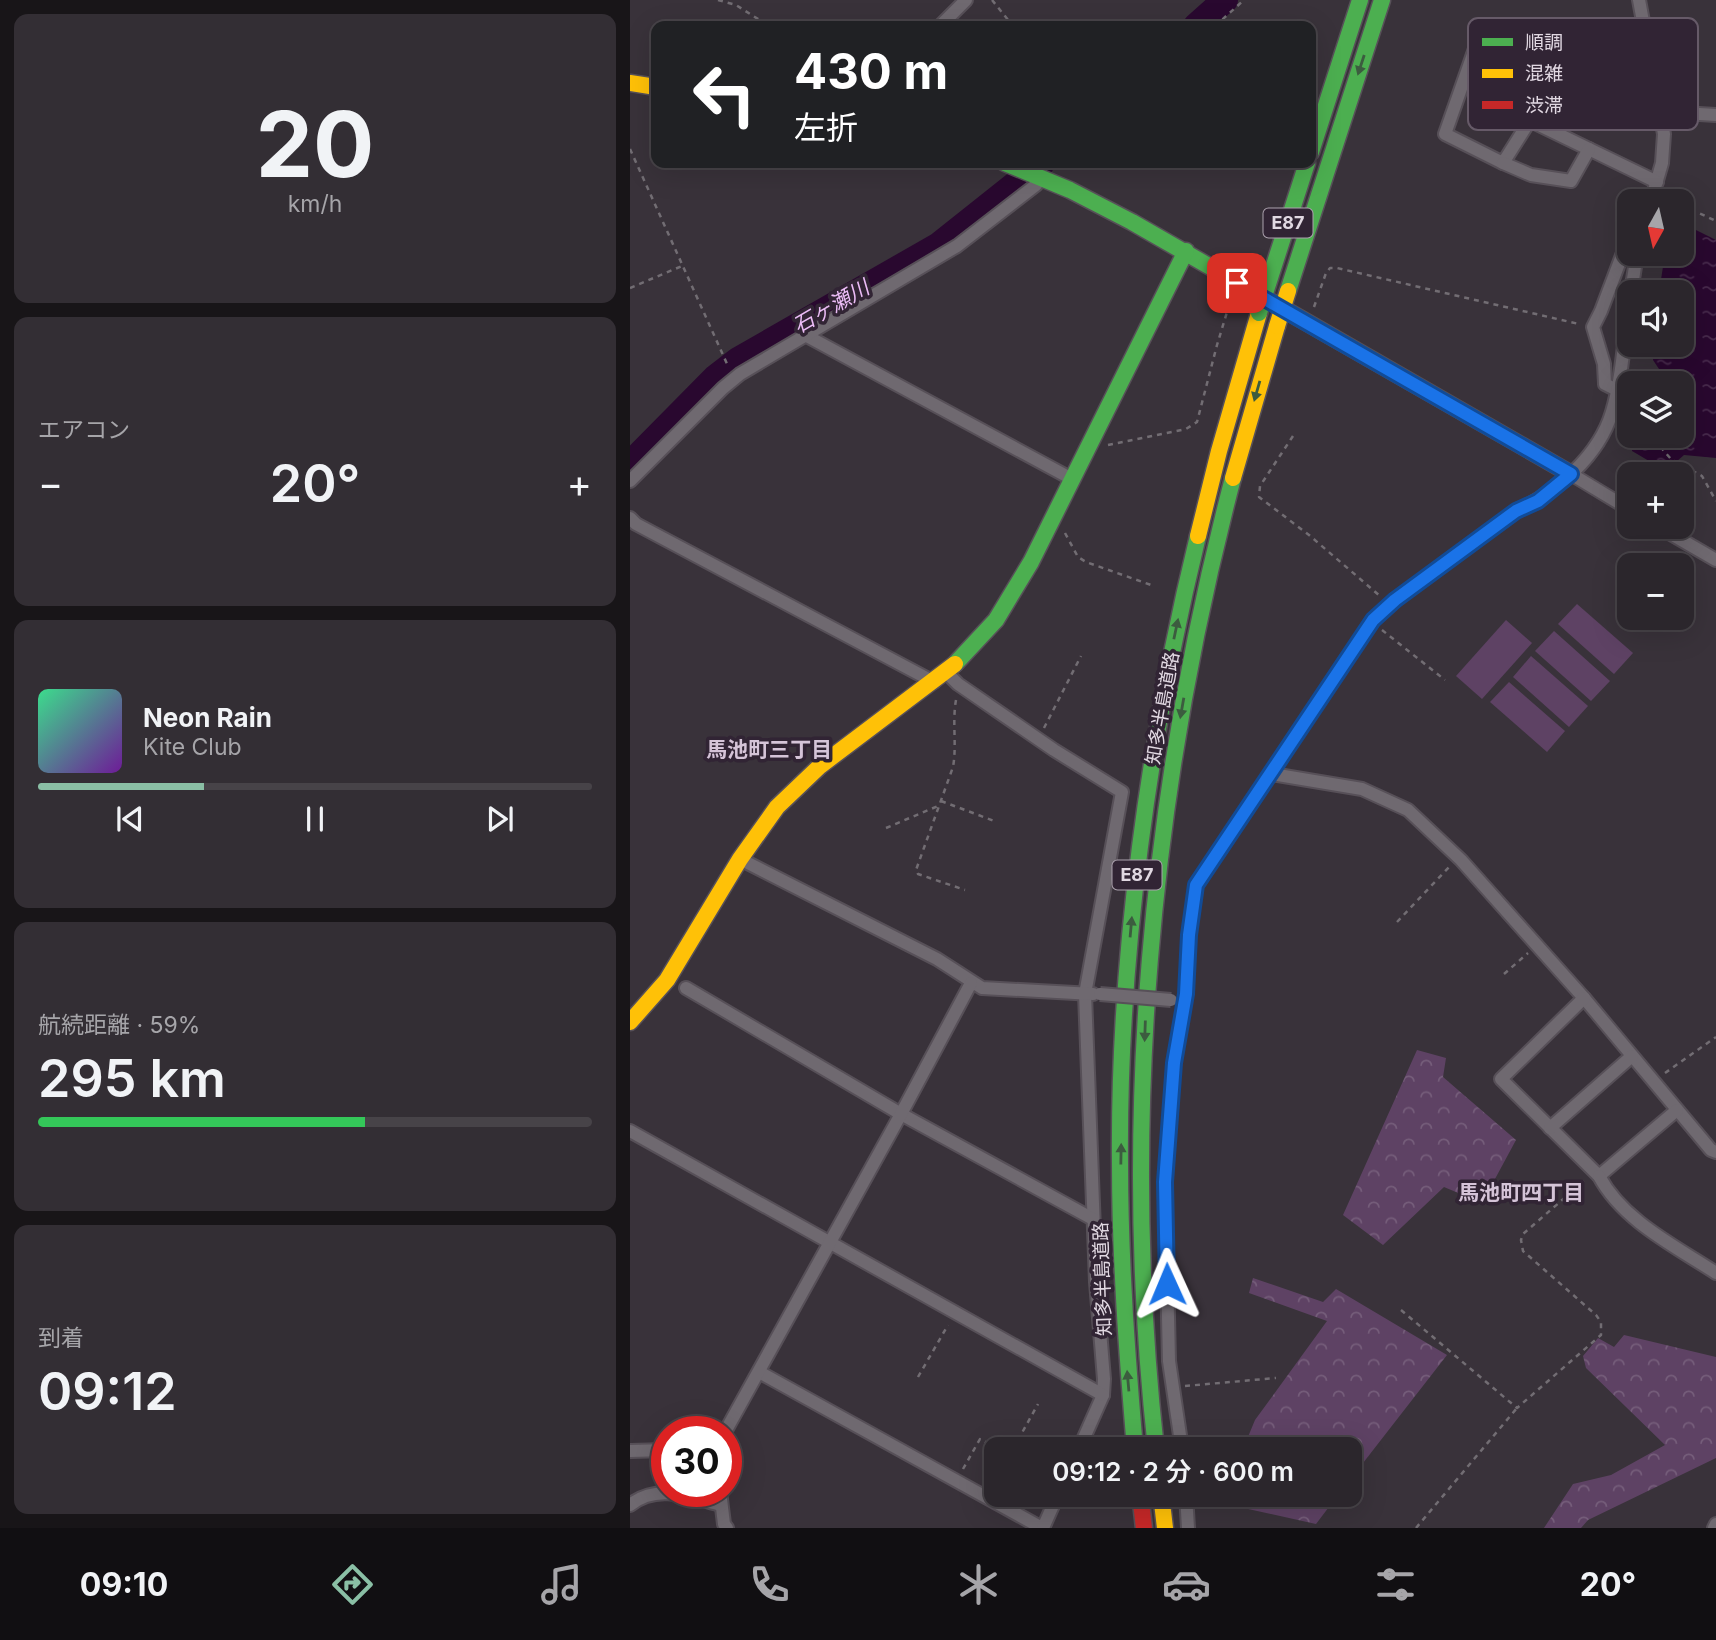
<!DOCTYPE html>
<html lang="ja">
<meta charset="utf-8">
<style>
:root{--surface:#2b262c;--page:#332e34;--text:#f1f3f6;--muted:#a6a5a9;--line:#474348;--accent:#8abfa5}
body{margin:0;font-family:Inter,"Noto Sans JP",sans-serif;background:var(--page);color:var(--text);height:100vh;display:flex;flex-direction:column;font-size:26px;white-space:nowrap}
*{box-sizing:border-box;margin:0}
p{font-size:23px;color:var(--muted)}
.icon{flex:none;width:38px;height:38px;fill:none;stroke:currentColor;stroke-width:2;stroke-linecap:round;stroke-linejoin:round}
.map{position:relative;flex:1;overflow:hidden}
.panel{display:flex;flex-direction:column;gap:14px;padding:14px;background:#181518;width:630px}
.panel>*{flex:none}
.hud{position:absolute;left:21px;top:21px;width:665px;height:147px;border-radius:14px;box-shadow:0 7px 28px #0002,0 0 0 2px var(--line);background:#202124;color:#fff;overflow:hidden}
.needle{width:46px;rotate:188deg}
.tools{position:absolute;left:987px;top:189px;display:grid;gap:14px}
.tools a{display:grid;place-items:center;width:77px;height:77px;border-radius:14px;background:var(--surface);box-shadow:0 7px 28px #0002,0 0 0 2px var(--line);font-size:35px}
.speed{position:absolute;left:21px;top:1416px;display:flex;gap:14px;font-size:35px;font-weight:700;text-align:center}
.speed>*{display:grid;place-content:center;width:91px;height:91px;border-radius:50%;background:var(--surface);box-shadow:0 7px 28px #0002,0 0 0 2px var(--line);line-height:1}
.speed .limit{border:10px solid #d22;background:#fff;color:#111}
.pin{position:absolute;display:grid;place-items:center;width:60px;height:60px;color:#fff;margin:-30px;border-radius:14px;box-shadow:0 4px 10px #0006}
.me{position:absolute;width:77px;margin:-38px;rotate:359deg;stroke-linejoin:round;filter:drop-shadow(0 0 5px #0008)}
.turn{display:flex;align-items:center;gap:24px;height:147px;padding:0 28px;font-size:32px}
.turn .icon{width:91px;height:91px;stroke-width:2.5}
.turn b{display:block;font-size:49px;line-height:60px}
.big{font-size:52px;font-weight:600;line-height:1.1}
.panel .card{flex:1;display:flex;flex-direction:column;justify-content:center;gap:10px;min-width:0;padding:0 24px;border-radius:14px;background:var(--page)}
.panel .dial{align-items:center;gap:0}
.dial b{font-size:91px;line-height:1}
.song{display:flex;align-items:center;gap:21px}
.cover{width:84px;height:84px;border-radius:10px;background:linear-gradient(135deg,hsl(150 70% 55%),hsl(280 70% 35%))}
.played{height:7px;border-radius:4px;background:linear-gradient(90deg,var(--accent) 30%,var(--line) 30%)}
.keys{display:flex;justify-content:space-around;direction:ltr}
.heat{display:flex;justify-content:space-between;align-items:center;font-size:38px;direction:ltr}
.charge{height:10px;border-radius:5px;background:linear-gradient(90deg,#34c759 59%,var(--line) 0)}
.trip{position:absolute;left:354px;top:1437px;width:378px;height:70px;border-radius:14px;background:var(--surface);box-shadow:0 7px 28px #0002,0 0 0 2px var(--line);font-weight:600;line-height:70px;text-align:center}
.tab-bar{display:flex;height:112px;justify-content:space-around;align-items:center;background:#110f12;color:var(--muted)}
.tab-bar .icon{width:49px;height:49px}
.tab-bar .selected{color:var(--accent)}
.tab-bar b{font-size:32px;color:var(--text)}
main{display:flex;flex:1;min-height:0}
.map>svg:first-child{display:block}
</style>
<main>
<section class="panel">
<div class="card dial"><b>20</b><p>km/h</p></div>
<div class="card"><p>エアコン</p>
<div class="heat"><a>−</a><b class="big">20°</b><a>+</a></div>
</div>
<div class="card">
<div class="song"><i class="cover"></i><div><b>Neon Rain</b><p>Kite Club</p></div></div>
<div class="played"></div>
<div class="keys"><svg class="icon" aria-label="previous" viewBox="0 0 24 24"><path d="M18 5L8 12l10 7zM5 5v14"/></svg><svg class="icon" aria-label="pause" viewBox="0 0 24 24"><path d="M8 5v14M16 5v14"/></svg><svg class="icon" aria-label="next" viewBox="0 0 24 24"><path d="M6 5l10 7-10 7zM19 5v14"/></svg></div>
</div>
<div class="card"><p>航続距離 · 59%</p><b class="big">295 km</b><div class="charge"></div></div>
<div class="card"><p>到着</p><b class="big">09:12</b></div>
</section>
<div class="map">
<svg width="1086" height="1528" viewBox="0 0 1086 1528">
<defs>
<pattern id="forest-crowns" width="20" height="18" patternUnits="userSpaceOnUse" patternTransform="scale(1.75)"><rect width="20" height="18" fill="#5e4264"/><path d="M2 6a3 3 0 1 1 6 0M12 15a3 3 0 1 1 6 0" fill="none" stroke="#755d7a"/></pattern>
<pattern id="water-ripples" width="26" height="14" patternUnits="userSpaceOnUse" patternTransform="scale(1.75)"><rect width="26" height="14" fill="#29082f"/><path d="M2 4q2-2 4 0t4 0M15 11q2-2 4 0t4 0" fill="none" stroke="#482b4d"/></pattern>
</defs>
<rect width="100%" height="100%" fill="#39323a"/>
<g fill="#5e4264">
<polygon points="947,604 1003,653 984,674 928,624"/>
<polygon points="876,620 902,643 852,699 826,676"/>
<polygon points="924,631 980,681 961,701 905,651"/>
<polygon points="901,656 958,706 939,727 883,677"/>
<polygon points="879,682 935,731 917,752 860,702"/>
</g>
<g fill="url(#forest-crowns)">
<polygon points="787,1050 816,1058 813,1077 886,1140 852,1203 814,1187 753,1245 713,1215"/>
<polygon points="623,1278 693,1302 706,1289 817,1355 719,1481 719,1449 613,1449 625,1420 697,1321 619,1293"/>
<polygon points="994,1335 1086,1357 1086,1458 958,1520 951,1528 914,1528 943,1484 981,1475 1035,1445 956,1368 953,1356 968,1338 984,1347"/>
<polygon points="595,1495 595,1494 708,1495 686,1524 591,1503"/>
</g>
<polygon fill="url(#water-ripples)" points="1052,223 1086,240 1086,458 1054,455 1036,471 1002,451 1001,436 1052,436 1052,383 1037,383 1038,369 1029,369 1023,360 1024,345 1052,345 1052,292 1029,292 1035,254 1052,254"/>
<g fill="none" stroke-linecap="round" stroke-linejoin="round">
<g stroke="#29082f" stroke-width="26">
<polyline points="566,26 595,0"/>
<polyline points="0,464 86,377 108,360 309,245 412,163"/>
</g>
<defs>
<g id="street">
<polyline points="1009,0 1034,134 1032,163 1021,201"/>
<polyline points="310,26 336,0"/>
<polygon points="853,26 876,49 931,71 873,163 815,134"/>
<polyline points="1032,118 1053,113 1086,115"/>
<polyline points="899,120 1027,182"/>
<polyline points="873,163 901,175 941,181 959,149"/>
<polyline points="1001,292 1007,254"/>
<polyline points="175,335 442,479"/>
<polyline points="987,390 975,384 974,364 963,327 971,311 999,237"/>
<polyline points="941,474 999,509"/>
<polyline points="0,481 93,388 110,374 327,246 406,185 412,177"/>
<polyline points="0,518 6,524 304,682"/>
<polyline points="1029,527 1086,560"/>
<polyline points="316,672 328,684 424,750 492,792 455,994 466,1282 474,1379 473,1395 449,1449"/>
<polyline points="642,774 732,789 778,810 831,860 954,998 1081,1150 1086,1152"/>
<polyline points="110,859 307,959 352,988 463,994"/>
<polyline points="56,988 271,1114 463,1219"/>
<polyline points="954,998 871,1079 969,1176 1047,1110"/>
<polyline points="920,1128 1002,1056"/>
<polyline points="0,1131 473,1395"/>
<path d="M969,1176C993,1221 1045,1246 1086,1273"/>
<polyline points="129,1372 412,1528"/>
<polyline points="95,1432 271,1114 341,983"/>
<path d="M552,1449L539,1361L535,1182L544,1063L556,994L559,935L566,885L743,620L765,600L886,511C926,493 969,456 982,412C992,378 994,340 999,305"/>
<polyline points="0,1451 37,1450"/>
<polyline points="90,1491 94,1524 97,1528"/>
<polyline points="556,1494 558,1528"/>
<path d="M0,1505C27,1483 60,1497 91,1505"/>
<polyline points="413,1528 428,1494"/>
<polyline points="1084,1528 1086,1524"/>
</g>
<g id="fast">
<polyline points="681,152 730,0"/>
<polyline points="375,163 440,190 502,222 941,474"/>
<polyline points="638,284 677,163"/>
<polyline points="658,291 752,0"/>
<polyline points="325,664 366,620 401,562 556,251"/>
<path d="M505,1449C497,1354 490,1259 490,1164C488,958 519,736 568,536"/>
<path d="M526,1449C490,1124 520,793 603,478"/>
</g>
<g id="slow">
<polyline points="0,83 26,87"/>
<polyline points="603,478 647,326"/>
<polyline points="568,536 589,451 629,313"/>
<polyline points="0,1022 37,980 110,859 147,807 190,766 325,664"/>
<polyline points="531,1494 535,1528"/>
</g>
<polyline id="jam" points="510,1494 514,1528"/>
</defs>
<use href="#street" stroke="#575058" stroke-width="16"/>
<use href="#fast" stroke="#575058" stroke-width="19"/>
<use href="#slow" stroke="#575058" stroke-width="19"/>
<use href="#jam" stroke="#575058" stroke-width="19"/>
<g stroke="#726d73" stroke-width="2.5" stroke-dasharray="5 5" stroke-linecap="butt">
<polyline points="88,0 106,5 139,26"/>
<polyline points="362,0 383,26"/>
<polyline points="585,26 614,0"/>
<polyline points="0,149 98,366"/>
<polyline points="231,166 233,163"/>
<polyline points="1037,198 1044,201"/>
<polyline points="1052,205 1086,221"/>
<polyline points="0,288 52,266"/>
<polyline points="684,307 696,273 700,268 707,268 949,324"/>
<polyline points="663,436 630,486 629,497 679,535 750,596"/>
<polyline points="1030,436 1033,450 1041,459 1072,476 1086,501"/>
<polyline points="478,445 556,429 567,422 587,345 601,299"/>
<polyline points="435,533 448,557 456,562 524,586"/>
<polyline points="752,630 815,680"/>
<path d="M326,700C322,722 327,745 323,767L286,870L288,874L335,890"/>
<polyline points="414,728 451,656"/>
<polyline points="311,801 367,822"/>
<polyline points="256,828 308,806"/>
<polyline points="767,922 820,866"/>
<polyline points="874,974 898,953"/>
<polyline points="1035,1073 1086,1037"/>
<polyline points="771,1310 887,1408 971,1335 971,1322 966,1315 893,1251 891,1240 893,1234 954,1181"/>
<polyline points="288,1377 318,1325"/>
<polyline points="555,1386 646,1378"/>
<polyline points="383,1449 408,1404"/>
<polyline points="333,1469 350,1439 369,1449"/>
<polyline points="786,1528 887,1408"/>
</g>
<use href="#street" stroke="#6f6970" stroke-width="12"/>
<use href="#fast" stroke="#4caf50" stroke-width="16"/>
<use href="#slow" stroke="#ffc107" stroke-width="16"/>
<use href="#jam" stroke="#c62828" stroke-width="16"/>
<defs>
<polyline id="street-bridge" points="470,994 541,1000"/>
<polyline id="fast-bridge" points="629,313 638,284"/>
<polyline id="slow-bridge" points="647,326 658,291"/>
</defs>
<use href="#street-bridge" stroke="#575058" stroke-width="16" stroke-linecap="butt"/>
<use href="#fast-bridge" stroke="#575058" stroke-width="19" stroke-linecap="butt"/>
<use href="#slow-bridge" stroke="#575058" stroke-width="19" stroke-linecap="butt"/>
<use href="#street-bridge" stroke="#6f6970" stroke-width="12"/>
<use href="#fast-bridge" stroke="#4caf50" stroke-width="16"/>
<use href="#slow-bridge" stroke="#ffc107" stroke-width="16"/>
</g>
<defs><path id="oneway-solid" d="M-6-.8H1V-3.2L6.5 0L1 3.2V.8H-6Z" transform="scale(1.75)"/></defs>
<g fill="#3c5c3f">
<use href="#oneway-solid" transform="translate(731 65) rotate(108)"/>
<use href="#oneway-solid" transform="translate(627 391) rotate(106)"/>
<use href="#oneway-solid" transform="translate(546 629) rotate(-78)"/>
<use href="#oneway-solid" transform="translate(552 708) rotate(100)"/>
<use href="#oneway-solid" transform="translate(501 927) rotate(-85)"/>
<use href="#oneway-solid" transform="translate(515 1031) rotate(92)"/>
<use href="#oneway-solid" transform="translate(491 1154) rotate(-89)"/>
<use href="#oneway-solid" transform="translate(498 1381) rotate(-95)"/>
</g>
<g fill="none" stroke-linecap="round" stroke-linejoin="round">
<defs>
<polyline id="route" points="537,1284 535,1182 544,1063 556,994 559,935 566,885 743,620 765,600 886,511 908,501 941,474 607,283"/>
</defs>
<use href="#route" stroke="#114b97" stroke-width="18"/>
<use href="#route" stroke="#1a73e8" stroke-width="12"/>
</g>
<g text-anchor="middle" stroke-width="7" stroke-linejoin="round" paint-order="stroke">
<g fill="#312434" stroke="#aca2ae" stroke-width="2">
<rect x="633.5" y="208.5" width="49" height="29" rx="5"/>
<rect x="482.5" y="860.5" width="49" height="29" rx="5"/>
</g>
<g font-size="18" font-weight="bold" fill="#e1d8e2">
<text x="658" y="229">E87</text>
<text x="507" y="881">E87</text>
</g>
<g font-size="19" fill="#e1d8e2" stroke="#312434">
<text transform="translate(532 708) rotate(-80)" y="7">知多半島道路</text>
<text transform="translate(472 1279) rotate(-92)" y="7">知多半島道路</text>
</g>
<g font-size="21" font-style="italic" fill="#ebbcf6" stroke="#312434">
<text transform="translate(201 307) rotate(-30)" y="7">石ヶ瀬川</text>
</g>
<g font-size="21" font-weight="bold" fill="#d5c4d8" stroke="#312434">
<text x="139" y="757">馬池町三丁目</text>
<text x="891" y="1200">馬池町四丁目</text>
</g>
</g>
<rect x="838" y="18" width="230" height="112" rx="10" fill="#312434" stroke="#665a68" stroke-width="2"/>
<rect x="852" y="38" width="31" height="8" fill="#4caf50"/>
<rect x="852" y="69" width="31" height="9" fill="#ffc107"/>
<rect x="852" y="101" width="31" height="8" fill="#c62828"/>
<g font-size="19" fill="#e1d8e2">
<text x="895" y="49">順調</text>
<text x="895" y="80">混雑</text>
<text x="895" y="112">渋滞</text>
</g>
</svg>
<div class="tools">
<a><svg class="needle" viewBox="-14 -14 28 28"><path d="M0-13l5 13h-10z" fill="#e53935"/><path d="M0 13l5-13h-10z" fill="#a6a5a9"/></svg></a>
<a><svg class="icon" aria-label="sound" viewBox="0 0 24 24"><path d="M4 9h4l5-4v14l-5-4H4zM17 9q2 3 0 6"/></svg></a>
<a><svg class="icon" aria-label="layers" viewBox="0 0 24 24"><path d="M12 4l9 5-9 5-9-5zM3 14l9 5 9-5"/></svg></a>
<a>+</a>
<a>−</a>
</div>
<div class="speed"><div class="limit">30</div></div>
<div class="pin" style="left:607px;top:283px;background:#d93025"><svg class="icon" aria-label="arrive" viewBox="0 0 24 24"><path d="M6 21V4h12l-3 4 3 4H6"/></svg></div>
<svg class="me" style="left:537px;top:1284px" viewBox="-20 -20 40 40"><path d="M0-17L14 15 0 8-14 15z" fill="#1a73e8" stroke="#fff" stroke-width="4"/></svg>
<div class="trip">09:12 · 2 分 · 600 m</div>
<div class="hud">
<div class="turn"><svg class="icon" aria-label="left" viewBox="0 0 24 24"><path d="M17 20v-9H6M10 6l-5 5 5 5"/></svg><div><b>430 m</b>左折</div></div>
</div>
</div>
</main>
<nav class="tab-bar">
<b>09:10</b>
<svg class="icon selected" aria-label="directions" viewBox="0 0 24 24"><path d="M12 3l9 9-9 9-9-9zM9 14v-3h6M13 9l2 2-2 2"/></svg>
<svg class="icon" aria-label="music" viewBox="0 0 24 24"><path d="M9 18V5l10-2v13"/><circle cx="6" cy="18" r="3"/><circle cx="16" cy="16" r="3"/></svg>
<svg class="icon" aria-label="phone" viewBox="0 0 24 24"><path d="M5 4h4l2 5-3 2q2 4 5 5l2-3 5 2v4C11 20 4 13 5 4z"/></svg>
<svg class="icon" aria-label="climate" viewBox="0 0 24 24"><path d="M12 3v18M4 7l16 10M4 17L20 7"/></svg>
<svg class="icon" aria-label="car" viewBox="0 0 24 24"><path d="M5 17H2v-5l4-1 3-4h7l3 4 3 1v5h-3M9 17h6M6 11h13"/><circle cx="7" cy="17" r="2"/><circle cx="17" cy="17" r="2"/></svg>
<svg class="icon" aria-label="filters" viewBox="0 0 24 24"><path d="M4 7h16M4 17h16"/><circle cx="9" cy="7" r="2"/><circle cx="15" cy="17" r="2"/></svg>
<b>20°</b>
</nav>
